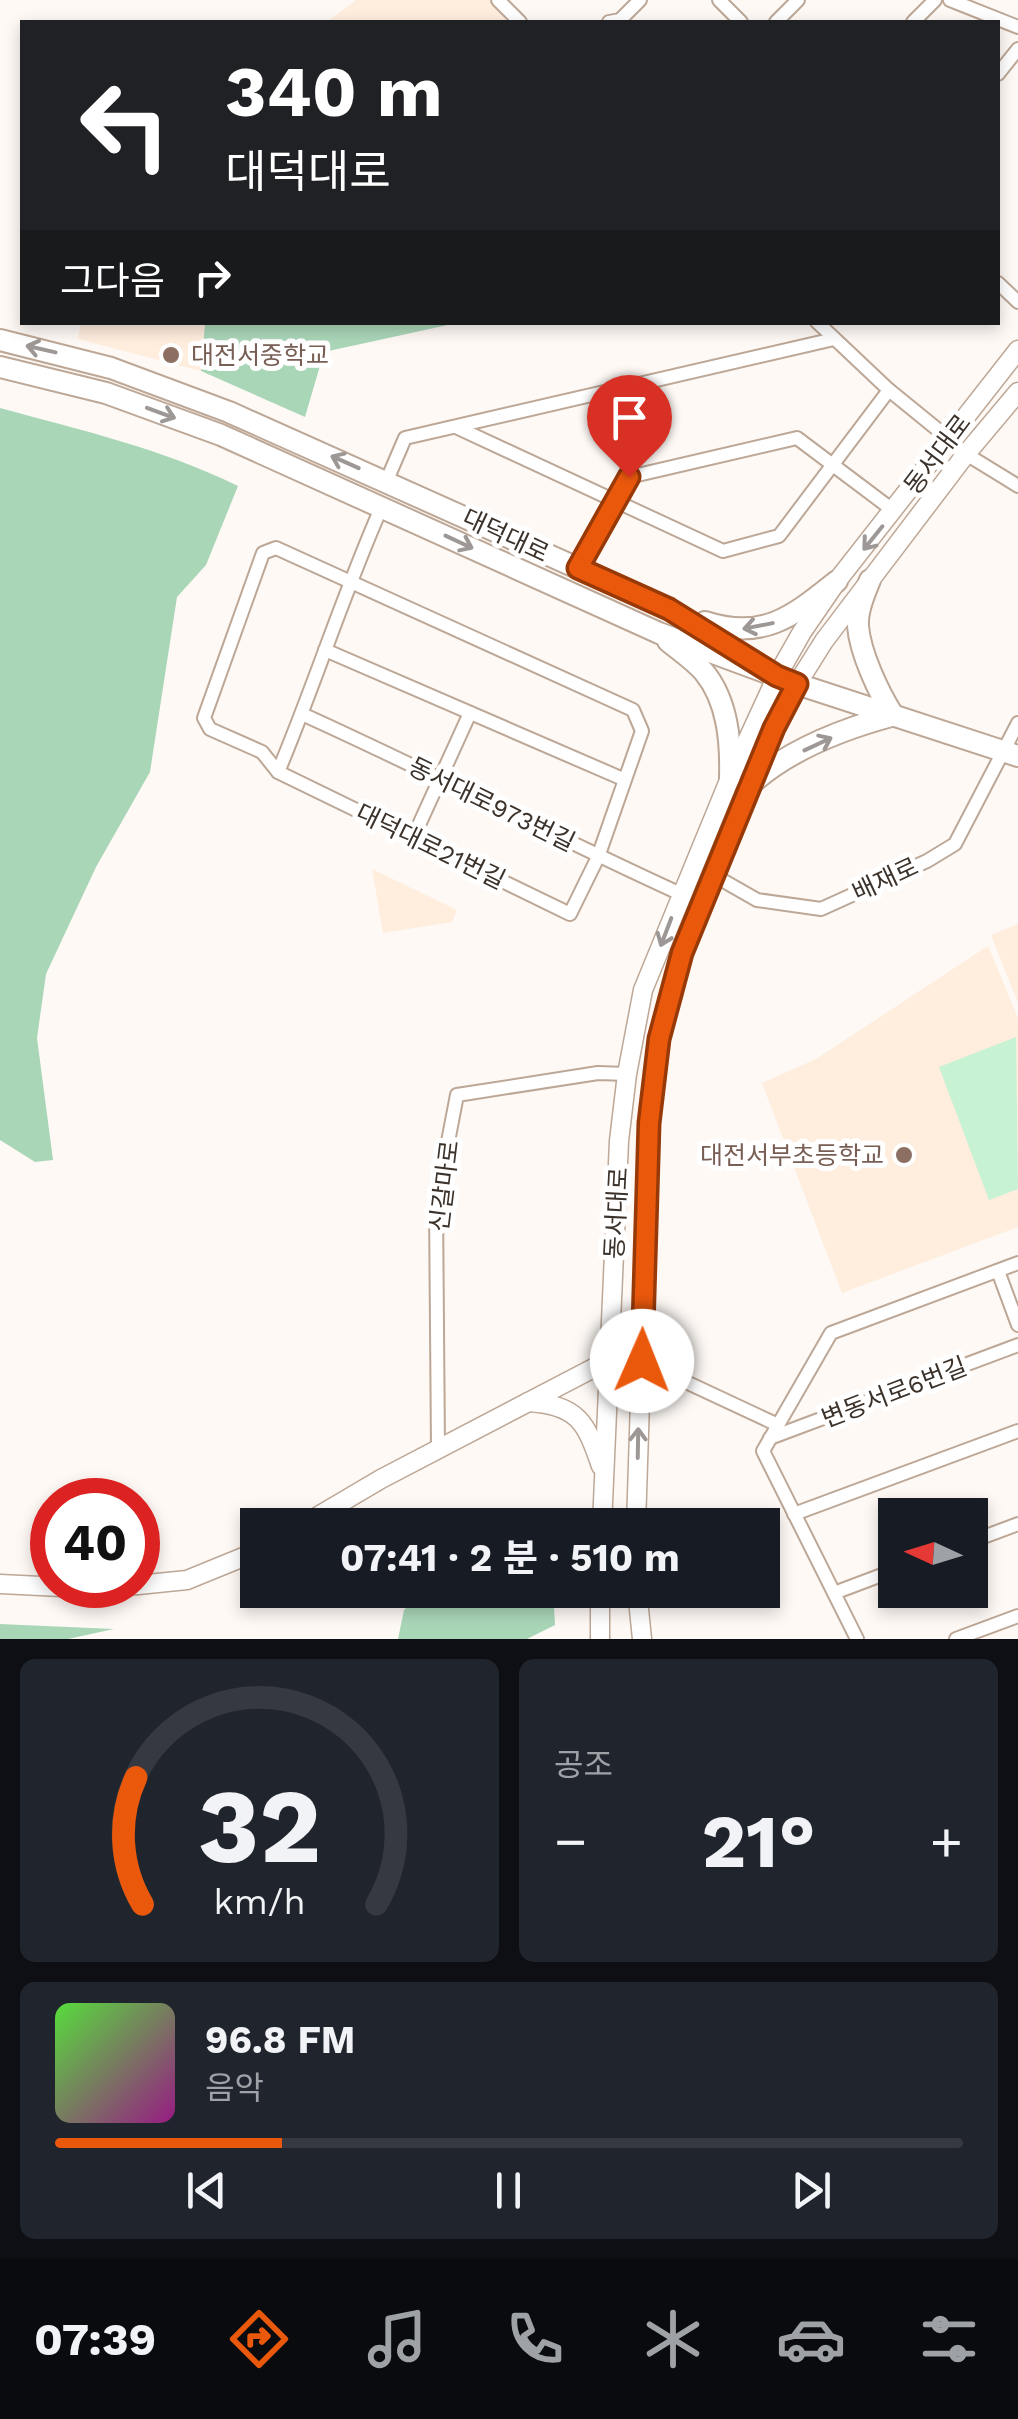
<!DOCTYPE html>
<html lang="ko">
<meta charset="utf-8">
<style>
:root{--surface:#171b24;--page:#20242c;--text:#f1f3f6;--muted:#9ea1a6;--line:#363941;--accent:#ea580c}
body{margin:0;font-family:"Work Sans","Noto Sans KR",sans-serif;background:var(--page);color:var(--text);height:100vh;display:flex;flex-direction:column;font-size:38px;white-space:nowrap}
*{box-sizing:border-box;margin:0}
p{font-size:32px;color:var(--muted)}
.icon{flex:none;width:55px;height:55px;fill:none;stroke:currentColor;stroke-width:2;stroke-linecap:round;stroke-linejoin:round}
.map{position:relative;height:1639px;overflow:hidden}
.panel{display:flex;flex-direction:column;gap:20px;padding:20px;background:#0d0f14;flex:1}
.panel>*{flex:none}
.top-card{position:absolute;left:20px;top:20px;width:980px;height:305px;border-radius:0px;box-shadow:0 5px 15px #0003;background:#202124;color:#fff;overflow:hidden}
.needle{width:65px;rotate:274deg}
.controls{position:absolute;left:878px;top:1498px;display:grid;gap:20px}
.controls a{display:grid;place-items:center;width:110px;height:110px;border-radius:0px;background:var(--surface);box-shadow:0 5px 15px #0003;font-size:50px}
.speed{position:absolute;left:30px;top:1478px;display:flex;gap:20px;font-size:50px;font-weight:700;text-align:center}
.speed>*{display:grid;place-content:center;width:130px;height:130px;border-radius:50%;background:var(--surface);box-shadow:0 5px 15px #0003;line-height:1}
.speed .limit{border:15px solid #d22;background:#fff;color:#111}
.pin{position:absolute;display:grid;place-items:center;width:85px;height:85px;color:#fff;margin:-102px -42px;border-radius:50% 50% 50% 0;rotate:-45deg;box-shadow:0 0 10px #0007}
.pin .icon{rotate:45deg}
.me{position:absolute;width:110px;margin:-55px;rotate:1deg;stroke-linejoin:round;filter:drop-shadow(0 0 8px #0008)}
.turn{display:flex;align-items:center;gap:35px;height:210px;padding:0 40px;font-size:45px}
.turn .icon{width:130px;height:130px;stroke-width:2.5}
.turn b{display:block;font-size:70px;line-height:85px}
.then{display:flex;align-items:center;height:95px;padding:0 40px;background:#0003;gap:20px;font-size:38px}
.big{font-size:75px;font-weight:700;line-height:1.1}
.panel .tile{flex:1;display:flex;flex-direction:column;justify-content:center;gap:15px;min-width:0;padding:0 35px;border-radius:15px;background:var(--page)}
.panel .dial{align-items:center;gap:0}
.dial svg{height:260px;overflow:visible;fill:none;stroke:var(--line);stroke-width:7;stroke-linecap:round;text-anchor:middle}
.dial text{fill:var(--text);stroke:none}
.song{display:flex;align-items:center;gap:30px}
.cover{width:120px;height:120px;border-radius:15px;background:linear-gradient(135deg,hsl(110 70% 55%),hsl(310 70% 35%))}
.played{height:10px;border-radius:5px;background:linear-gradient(90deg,var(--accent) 25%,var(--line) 25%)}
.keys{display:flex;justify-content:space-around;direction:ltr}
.heat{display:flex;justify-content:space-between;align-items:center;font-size:55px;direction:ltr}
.panel .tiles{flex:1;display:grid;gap:20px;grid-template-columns:1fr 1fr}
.tile:last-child{grid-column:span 2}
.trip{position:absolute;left:240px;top:1508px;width:540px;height:100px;border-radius:0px;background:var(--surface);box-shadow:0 5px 15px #0003;font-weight:700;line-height:100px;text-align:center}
.menu{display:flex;height:160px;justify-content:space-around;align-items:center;background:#090b0e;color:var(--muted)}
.menu .icon{width:70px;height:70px}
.menu .current{color:var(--accent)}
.menu b{font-size:45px;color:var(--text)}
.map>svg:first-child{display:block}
</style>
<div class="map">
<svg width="1018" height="1639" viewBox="0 0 1018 1639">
<rect width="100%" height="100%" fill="#fef9f5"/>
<g fill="#ffedde">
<polygon points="356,0 490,0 513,22 327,22"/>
<polygon points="81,323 205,323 201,371 78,339"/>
<polygon points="372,869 457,910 452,922 383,933"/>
<polygon points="1018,924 1018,1003 991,935"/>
<polygon points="988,946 1018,1018 1018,1227 842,1293 762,1083 816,1059"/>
</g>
<polygon fill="#c7f2d4" points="1016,1037 1018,1189 989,1200 939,1067"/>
<g fill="#aad6b8">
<polygon points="205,323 205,322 457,323 324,352 305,417 201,371"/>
<path d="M0,408C81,430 163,449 238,486L206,565L177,597L150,772L96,867L46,974L37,1038L53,1160L35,1162L0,1140Z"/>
<polygon points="424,1590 443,1590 451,1598 497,1590 553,1590 555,1625 527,1639 398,1639 404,1610"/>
<polygon points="0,1624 114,1629 68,1639 0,1639"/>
</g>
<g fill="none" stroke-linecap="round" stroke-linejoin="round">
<defs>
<g id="street">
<polyline points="498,0 520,22"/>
<polyline points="719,0 741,22"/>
<polyline points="950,0 1018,27"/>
<polyline points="609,22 620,20 640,0"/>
<polyline points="776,22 798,0"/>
<polyline points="913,22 935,0"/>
<polyline points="998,74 1018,49"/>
<polyline points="998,283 1018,302"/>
<polyline points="817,322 889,390 948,438"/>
<polyline points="456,427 723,551 779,536 889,390"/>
<polyline points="966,454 1018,486"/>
<polyline points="387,480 405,438 834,339"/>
<polygon points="276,548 633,710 642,731 598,857 570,914 278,772 262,752 210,729 204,718 263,553"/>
<polyline points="578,568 629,477 797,438 894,511"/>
<polyline points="325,650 623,779"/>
<path d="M302,714C430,772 554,836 681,894"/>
<path d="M278,772C315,684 343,594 382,506"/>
<polyline points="413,838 470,713"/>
<polyline points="715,876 757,900 821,909 927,861 955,844 1018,723"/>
<polyline points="998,1271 1018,1325"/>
<polyline points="641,1361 778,1425"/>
<polyline points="770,1438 1018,1345"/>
<polyline points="438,1449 436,1204 457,1095 598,1073 627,1074"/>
<polyline points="794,1514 1018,1431"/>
<polyline points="970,1542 1018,1524"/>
<polyline points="834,1593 895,1570"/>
<polyline points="857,1639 763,1451 831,1333 1018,1263"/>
<polyline points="956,1639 1018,1616"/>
</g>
<g id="secondary">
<path d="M528,1402C578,1405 586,1422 601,1466"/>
<polyline points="303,1525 381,1479 609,1360 641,1361"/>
<polyline points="602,1525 619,1141 627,1074 643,990 730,778 777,676 802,632 837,581 1018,350"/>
<polyline points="636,1525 649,1123 659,1039 683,953 774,728 797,684 824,641 966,454 1018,392"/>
<polyline points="0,1584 102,1589 136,1585"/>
<polyline points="138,1585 187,1580 258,1551"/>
<polyline points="637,1590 642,1639"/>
<polyline points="600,1639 600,1590"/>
</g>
<g id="primary">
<polyline points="0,340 111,368 229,412 669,609 741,654"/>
<polyline points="0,367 106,393 221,435 659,633 797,684 1018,756"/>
<path d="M870,580C864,595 857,611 858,626C860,653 879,693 893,715"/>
<path d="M705,622C764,641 793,616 837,581"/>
<path d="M668,641C680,651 695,661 704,672C728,701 731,742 730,778"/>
<path d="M750,785C787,751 843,729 891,716"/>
</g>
</defs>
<use href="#street" stroke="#bda796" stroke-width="16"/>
<use href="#secondary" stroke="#bda796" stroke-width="21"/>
<use href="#primary" stroke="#bda796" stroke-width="24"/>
<use href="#street" stroke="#fff" stroke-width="12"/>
<use href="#secondary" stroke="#fff" stroke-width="18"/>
<use href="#primary" stroke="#fff" stroke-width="20"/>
</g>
<defs><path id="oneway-shaft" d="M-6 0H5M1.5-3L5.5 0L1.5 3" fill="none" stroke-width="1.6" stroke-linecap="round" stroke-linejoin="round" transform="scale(2.5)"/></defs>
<g stroke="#9d9895">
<use href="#oneway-shaft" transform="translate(41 349) rotate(-167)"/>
<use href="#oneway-shaft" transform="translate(161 413) rotate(20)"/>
<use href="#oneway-shaft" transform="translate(345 462) rotate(-156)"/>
<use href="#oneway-shaft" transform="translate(873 538) rotate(129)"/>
<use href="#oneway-shaft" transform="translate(459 542) rotate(25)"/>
<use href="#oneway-shaft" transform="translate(758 626) rotate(169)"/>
<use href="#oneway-shaft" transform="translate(818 744) rotate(-25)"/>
<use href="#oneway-shaft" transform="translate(666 932) rotate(111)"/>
<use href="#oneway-shaft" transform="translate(638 1443) rotate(-89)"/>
</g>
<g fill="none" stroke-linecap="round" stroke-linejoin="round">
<defs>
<polyline id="route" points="629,477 578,568 669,609 777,676 797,684 774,728 682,953 659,1039 649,1123 642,1361"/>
</defs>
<use href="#route" stroke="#983908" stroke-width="25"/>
<use href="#route" stroke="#ea580c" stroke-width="18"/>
</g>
<g fill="#8d6e63" stroke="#fff" stroke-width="4">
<circle cx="171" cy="355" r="10"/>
<circle cx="904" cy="1155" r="10"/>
</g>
<g text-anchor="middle" stroke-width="10" stroke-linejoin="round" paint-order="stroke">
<g font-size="25" fill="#785e54" stroke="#fff" text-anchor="start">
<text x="191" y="364">대전서중학교</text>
<text x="884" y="1164" text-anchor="end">대전서부초등학교</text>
</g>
<g font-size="25" fill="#3b322b" stroke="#fff">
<text transform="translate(937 454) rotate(-53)" y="9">동서대로</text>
<text transform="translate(506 535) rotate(25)" y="9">대덕대로</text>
<text transform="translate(492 804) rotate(26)" y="9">동서대로973번길</text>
<text transform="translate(431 846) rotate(26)" y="9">대덕대로21번길</text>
<text transform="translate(885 879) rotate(-25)" y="9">배재로</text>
<text transform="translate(444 1186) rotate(-83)" y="9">신갈마로</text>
<text transform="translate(616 1213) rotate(-87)" y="9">동서대로</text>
<text transform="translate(894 1392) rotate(-21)" y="9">변동서로6번길</text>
</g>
</g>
</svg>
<div class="controls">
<a><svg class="needle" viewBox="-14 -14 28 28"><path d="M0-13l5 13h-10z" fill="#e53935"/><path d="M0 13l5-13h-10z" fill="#9ea1a6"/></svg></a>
</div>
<div class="speed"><div class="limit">40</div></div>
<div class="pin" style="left:629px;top:477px;background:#d93025"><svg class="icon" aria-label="arrive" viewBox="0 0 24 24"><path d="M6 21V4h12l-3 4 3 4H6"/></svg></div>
<svg class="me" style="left:642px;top:1361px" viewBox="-20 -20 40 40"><circle r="19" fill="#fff"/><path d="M0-13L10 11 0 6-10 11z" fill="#ea580c"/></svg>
<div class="trip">07:41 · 2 분 · 510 m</div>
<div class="top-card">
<div class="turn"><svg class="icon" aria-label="left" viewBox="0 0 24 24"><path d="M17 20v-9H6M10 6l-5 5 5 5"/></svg><div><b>340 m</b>대덕대로</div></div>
<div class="then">그다음<svg class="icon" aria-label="right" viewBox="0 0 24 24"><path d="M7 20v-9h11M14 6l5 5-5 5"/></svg></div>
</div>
</div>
<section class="panel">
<div class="tiles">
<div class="tile dial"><svg viewBox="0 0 100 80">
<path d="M14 69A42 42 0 1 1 86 69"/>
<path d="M14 69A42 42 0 0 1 12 30" stroke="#ea580c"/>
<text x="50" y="56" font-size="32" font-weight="700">32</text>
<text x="50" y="72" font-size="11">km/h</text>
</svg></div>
<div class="tile"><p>공조</p>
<div class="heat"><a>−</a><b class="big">21°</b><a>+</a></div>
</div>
<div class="tile">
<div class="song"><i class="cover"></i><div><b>96.8 FM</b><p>음악</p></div></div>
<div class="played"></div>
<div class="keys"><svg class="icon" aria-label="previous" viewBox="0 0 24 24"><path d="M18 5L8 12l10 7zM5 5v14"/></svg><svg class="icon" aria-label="pause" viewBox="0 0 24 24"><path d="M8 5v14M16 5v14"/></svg><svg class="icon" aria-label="next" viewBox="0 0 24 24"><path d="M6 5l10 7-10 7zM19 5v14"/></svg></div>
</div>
</div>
</section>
<nav class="menu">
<b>07:39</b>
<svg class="icon current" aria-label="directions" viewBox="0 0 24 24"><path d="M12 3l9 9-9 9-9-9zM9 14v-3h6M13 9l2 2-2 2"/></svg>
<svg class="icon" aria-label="music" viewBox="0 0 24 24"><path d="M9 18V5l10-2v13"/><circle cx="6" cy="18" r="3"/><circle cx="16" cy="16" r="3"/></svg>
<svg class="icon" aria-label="phone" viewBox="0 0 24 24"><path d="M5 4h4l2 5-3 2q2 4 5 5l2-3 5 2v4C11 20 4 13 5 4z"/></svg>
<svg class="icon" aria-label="climate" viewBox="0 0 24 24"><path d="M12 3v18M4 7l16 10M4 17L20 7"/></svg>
<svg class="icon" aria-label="car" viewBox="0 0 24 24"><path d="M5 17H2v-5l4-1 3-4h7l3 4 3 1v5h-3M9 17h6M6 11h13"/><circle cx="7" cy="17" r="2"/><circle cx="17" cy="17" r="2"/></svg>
<svg class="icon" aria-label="filters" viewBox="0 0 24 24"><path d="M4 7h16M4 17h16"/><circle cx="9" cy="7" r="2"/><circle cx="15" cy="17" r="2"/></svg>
</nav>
